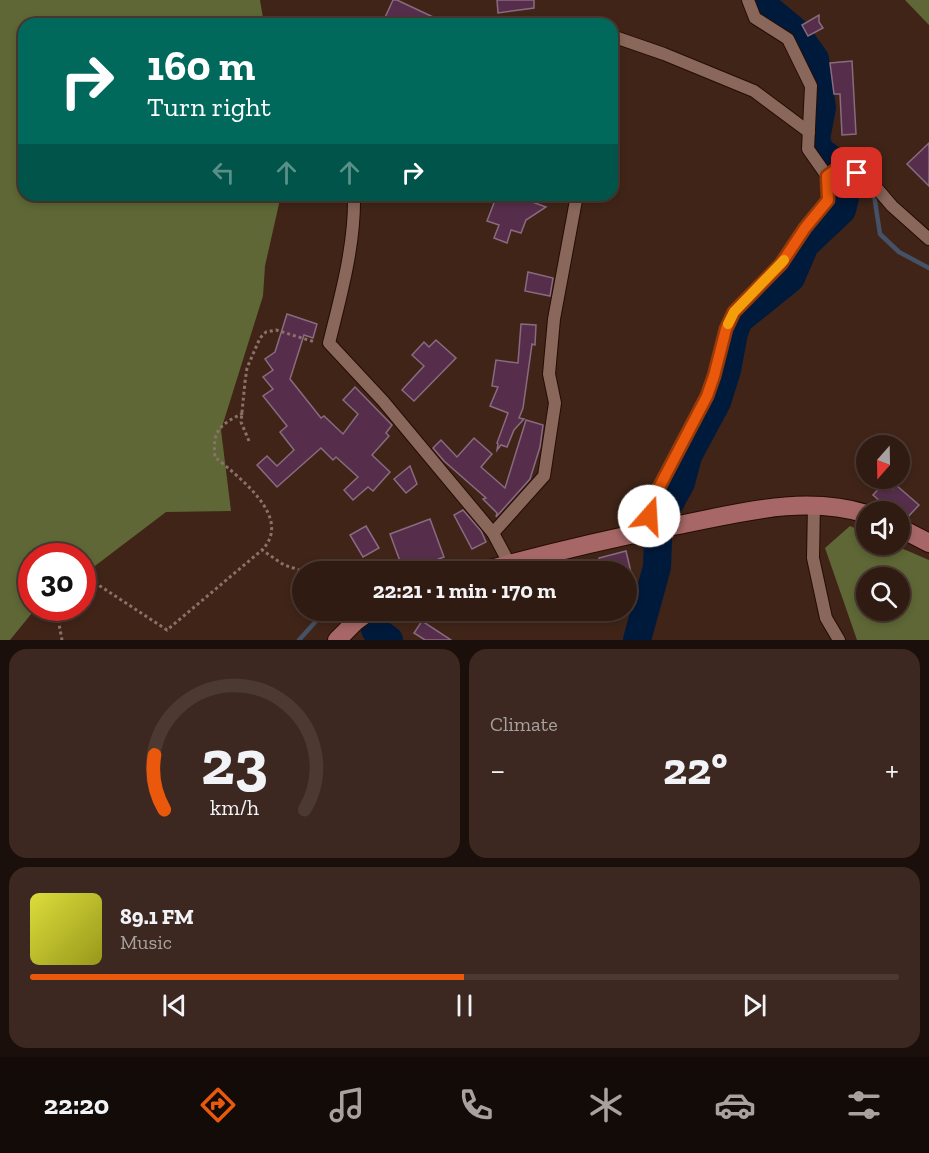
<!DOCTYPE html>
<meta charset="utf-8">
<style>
:root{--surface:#301b12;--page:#3c2820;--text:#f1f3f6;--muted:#a8a19f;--line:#4b3932;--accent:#ea580c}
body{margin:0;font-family:"Zilla Slab",serif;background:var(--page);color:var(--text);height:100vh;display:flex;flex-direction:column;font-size:22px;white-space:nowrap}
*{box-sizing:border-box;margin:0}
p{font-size:20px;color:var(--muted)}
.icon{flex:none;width:33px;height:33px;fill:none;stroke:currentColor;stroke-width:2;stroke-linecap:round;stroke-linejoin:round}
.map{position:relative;height:640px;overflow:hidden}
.side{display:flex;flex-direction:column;gap:9px;padding:9px;background:#1a0f0a;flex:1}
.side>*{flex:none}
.top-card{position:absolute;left:18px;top:18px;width:600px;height:183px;border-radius:18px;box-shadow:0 3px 9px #0003,0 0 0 2px var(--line);background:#00695c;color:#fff;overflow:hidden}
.needle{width:39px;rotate:200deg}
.buttons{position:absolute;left:856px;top:435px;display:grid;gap:12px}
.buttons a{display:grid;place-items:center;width:54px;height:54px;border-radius:50%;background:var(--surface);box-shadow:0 3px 9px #0003,0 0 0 2px var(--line);font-size:30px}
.speed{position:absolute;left:18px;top:543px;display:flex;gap:12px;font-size:30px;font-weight:700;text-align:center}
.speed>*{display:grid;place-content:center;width:78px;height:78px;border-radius:50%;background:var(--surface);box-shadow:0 3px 9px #0003,0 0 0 2px var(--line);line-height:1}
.speed .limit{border:9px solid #d22;background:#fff;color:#111}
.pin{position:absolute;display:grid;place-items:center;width:51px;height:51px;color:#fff;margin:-26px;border-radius:12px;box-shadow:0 3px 9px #0006}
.me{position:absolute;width:66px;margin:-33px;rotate:19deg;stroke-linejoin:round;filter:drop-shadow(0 0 4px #0008)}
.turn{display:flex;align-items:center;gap:21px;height:126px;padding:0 30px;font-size:27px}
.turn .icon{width:78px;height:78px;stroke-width:2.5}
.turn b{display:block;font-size:42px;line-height:51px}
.lanes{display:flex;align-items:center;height:57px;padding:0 30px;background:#0003;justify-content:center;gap:30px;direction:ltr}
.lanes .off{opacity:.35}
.big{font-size:45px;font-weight:800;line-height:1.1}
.side .widget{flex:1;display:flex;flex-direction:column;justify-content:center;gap:9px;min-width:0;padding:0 21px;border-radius:18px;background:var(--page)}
.side .dial{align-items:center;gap:0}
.dial svg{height:156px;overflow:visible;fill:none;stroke:var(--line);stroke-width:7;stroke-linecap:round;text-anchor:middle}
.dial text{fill:var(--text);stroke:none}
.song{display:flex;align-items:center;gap:18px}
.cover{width:72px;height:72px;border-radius:9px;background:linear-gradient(135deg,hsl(60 70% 55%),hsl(60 70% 35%))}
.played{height:6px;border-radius:3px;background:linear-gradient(90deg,var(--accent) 50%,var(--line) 50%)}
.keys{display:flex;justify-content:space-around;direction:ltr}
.heat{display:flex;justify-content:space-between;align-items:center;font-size:33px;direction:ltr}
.side .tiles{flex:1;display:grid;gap:9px;grid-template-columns:1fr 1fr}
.widget:last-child{grid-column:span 2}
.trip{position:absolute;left:292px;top:561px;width:345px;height:60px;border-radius:30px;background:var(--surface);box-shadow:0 3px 9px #0003,0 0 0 2px var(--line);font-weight:800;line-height:60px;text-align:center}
.tabs{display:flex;height:96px;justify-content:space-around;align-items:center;background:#130b07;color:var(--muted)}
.tabs .icon{width:42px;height:42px}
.tabs .selected{color:var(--accent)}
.tabs b{font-size:27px;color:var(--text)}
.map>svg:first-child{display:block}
</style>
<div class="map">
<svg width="929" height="640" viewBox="0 0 929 640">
<rect width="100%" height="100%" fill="#402418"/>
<g fill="#5e6735" fill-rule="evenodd">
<polygon points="0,0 260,0 264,24 24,24 24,195 281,195 265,266 263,296 221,430 231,511 166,512 83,575 82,556 32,556 32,608 40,608 32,613 10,640 0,640"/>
<polygon points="905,0 929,0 929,25"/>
<path d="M850,526L867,533V544L894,545L929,560V640H857L825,548ZM867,578H900V610H867Z"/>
</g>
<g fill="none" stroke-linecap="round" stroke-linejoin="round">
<g stroke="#445166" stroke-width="4.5">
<polyline points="855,177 874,195 880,234 899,252 929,268"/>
<polyline points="299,640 326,610"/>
</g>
<g stroke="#001a3b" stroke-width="28">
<polyline points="660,521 681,483 688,456 717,402 727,370 734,333 739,320 791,278 805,245 842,210 851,173 820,151 816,139 822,108 815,59 795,31 758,0"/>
<polyline points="375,630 389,640"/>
<polyline points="637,640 657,567 658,541"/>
</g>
</g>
<g fill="#562e4b" stroke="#896b7f" stroke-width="1.5">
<polygon points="393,0 397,0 448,24 382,24"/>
<polygon points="497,0 534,0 534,8 498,13"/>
<polygon points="819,15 819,22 823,28 808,36 802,25"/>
<polygon points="852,61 856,134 842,135 840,94 834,94 830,63"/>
<polygon points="929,143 929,186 907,164"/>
<polygon points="497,195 513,195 546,207 526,220 521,233 511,230 507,243 494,238 499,225 487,221"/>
<polygon points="528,272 553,278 550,296 525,291"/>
<polygon points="287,314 317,324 313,338 304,335 290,379 321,418 324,416 343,434 358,414 343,400 355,387 392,425 386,433 389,436 372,455 390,472 373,491 368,487 353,500 344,490 358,477 336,457 333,460 321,448 277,487 257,465 267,456 277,466 294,450 280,432 287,426 263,396 273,389 263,377 273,370 265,359 275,352"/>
<polygon points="521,324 536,325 535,345 532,344 523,408 519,418 524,419 514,430 507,447 501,445 497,450 498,444 497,443 508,413 490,406 498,387 492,386 496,360 518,363"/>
<polygon points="436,340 456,358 414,401 402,390 424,366 412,355 424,342 429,347"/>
<polygon points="526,420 543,425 540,447 530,479 496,517 497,513 483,499 486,498 444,461 433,448 441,440 457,457 474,438 492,454 481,467 505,488"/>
<polygon points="410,466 417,484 406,493 394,479"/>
<polygon points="885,482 893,489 896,485 919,505 906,519 900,517 900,512 892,512 873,495"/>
<polygon points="463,510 481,531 486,542 472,549 454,515"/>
<polygon points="430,519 444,557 404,572 390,534"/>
<polygon points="366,526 379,548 363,557 350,535"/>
<polygon points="626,551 631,572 603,572 599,558"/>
<polygon points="422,621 451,640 425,640 414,633"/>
</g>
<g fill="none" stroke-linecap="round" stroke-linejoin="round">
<defs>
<g id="street">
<polyline points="612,36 664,54 754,91 809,132"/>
<polyline points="827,176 842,165 868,178 892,206 929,239"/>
<path d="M354,195C355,245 341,295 329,343L383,401L493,533L544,476L555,403L549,374L554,319L577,195"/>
<polyline points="814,504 813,558 826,618 839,640"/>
<polyline points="645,532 653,499 707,396 714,376 726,329 734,312 781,264 805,228 828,200 827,176 808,149 811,86 788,39 755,18 748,0"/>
<polyline points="493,533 509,563"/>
</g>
<g id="secondary">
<polyline points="900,528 929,543"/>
<path d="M480,572C544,554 608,539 673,526C737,514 802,494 867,514"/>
<polyline points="337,640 356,621 371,610"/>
</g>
</defs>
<use href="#street" stroke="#260c03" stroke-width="14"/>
<use href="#secondary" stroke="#260c03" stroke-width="20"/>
<g stroke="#8a7268" stroke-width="3" stroke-dasharray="3 3" stroke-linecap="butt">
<path d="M243,413C220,425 212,430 215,457C238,477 294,517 262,550"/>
<polyline points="249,441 241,422 245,382 247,368 260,338 266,332 276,330 315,342"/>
<polyline points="82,569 100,586 167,630 262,550 284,565 306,572"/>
<polyline points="56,608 62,640"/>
</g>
<use href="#street" stroke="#89675a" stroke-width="12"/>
<use href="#secondary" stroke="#a76767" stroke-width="18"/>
</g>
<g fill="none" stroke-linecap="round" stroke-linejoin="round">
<defs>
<polyline id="route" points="649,516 653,499 707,396 714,376 726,329 734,312 781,264 805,228 828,200 827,176 842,165 857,173"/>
</defs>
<use href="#route" stroke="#983908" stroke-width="15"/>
<use href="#route" stroke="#ea580c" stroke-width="10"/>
<polyline stroke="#f59e0b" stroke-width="10" points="728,324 734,312 784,260"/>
</g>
</svg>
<div class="buttons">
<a><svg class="needle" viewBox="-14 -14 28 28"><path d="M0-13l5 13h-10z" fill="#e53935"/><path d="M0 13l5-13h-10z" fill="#a8a19f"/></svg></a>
<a><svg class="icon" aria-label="sound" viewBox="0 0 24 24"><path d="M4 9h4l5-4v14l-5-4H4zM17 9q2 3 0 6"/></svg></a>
<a><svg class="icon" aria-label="search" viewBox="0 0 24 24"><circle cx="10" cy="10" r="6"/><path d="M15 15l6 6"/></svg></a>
</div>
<div class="speed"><div class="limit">30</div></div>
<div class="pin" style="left:857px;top:173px;background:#d93025"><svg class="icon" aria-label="arrive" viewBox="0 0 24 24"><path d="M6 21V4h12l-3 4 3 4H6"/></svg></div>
<svg class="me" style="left:649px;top:516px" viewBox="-20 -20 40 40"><circle r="19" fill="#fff"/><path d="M0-13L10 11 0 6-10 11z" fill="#ea580c"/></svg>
<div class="trip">22:21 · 1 min · 170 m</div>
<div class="top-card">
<div class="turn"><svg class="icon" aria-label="right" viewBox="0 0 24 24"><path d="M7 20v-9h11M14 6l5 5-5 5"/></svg><div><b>160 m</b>Turn right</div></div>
<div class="lanes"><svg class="icon off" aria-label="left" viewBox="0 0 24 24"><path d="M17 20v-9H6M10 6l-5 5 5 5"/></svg><svg class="icon off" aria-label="ahead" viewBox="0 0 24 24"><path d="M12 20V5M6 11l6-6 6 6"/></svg><svg class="icon off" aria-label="ahead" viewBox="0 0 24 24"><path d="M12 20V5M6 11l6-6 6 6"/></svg><svg class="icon" aria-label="right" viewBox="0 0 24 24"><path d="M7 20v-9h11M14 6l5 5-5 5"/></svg></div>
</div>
</div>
<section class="side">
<div class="tiles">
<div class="widget dial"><svg viewBox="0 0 100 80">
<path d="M14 69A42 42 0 1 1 86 69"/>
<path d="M14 69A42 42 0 0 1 9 41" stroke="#ea580c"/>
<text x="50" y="56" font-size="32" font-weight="700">23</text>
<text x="50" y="72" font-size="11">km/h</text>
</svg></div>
<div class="widget"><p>Climate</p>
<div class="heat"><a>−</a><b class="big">22°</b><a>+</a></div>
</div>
<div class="widget">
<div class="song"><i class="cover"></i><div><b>89.1 FM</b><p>Music</p></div></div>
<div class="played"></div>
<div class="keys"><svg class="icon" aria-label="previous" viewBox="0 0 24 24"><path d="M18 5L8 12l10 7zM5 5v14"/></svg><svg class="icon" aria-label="pause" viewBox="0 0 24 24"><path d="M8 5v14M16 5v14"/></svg><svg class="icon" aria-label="next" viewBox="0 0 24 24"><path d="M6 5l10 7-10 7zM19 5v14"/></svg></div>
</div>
</div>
</section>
<nav class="tabs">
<b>22:20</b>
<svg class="icon selected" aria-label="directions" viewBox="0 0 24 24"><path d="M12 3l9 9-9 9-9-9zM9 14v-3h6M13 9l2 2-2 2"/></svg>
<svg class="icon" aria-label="music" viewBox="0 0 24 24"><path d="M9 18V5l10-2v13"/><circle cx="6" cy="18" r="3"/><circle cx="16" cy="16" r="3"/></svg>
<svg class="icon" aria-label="phone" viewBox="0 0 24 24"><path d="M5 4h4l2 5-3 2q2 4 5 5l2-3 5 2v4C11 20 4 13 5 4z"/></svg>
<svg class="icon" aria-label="climate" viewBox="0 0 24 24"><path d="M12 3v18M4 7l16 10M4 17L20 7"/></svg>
<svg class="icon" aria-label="car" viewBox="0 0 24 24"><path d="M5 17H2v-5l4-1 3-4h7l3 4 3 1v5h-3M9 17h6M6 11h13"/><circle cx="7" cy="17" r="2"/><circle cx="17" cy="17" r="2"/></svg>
<svg class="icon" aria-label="filters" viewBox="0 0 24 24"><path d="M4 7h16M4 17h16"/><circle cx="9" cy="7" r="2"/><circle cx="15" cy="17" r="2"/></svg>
</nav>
